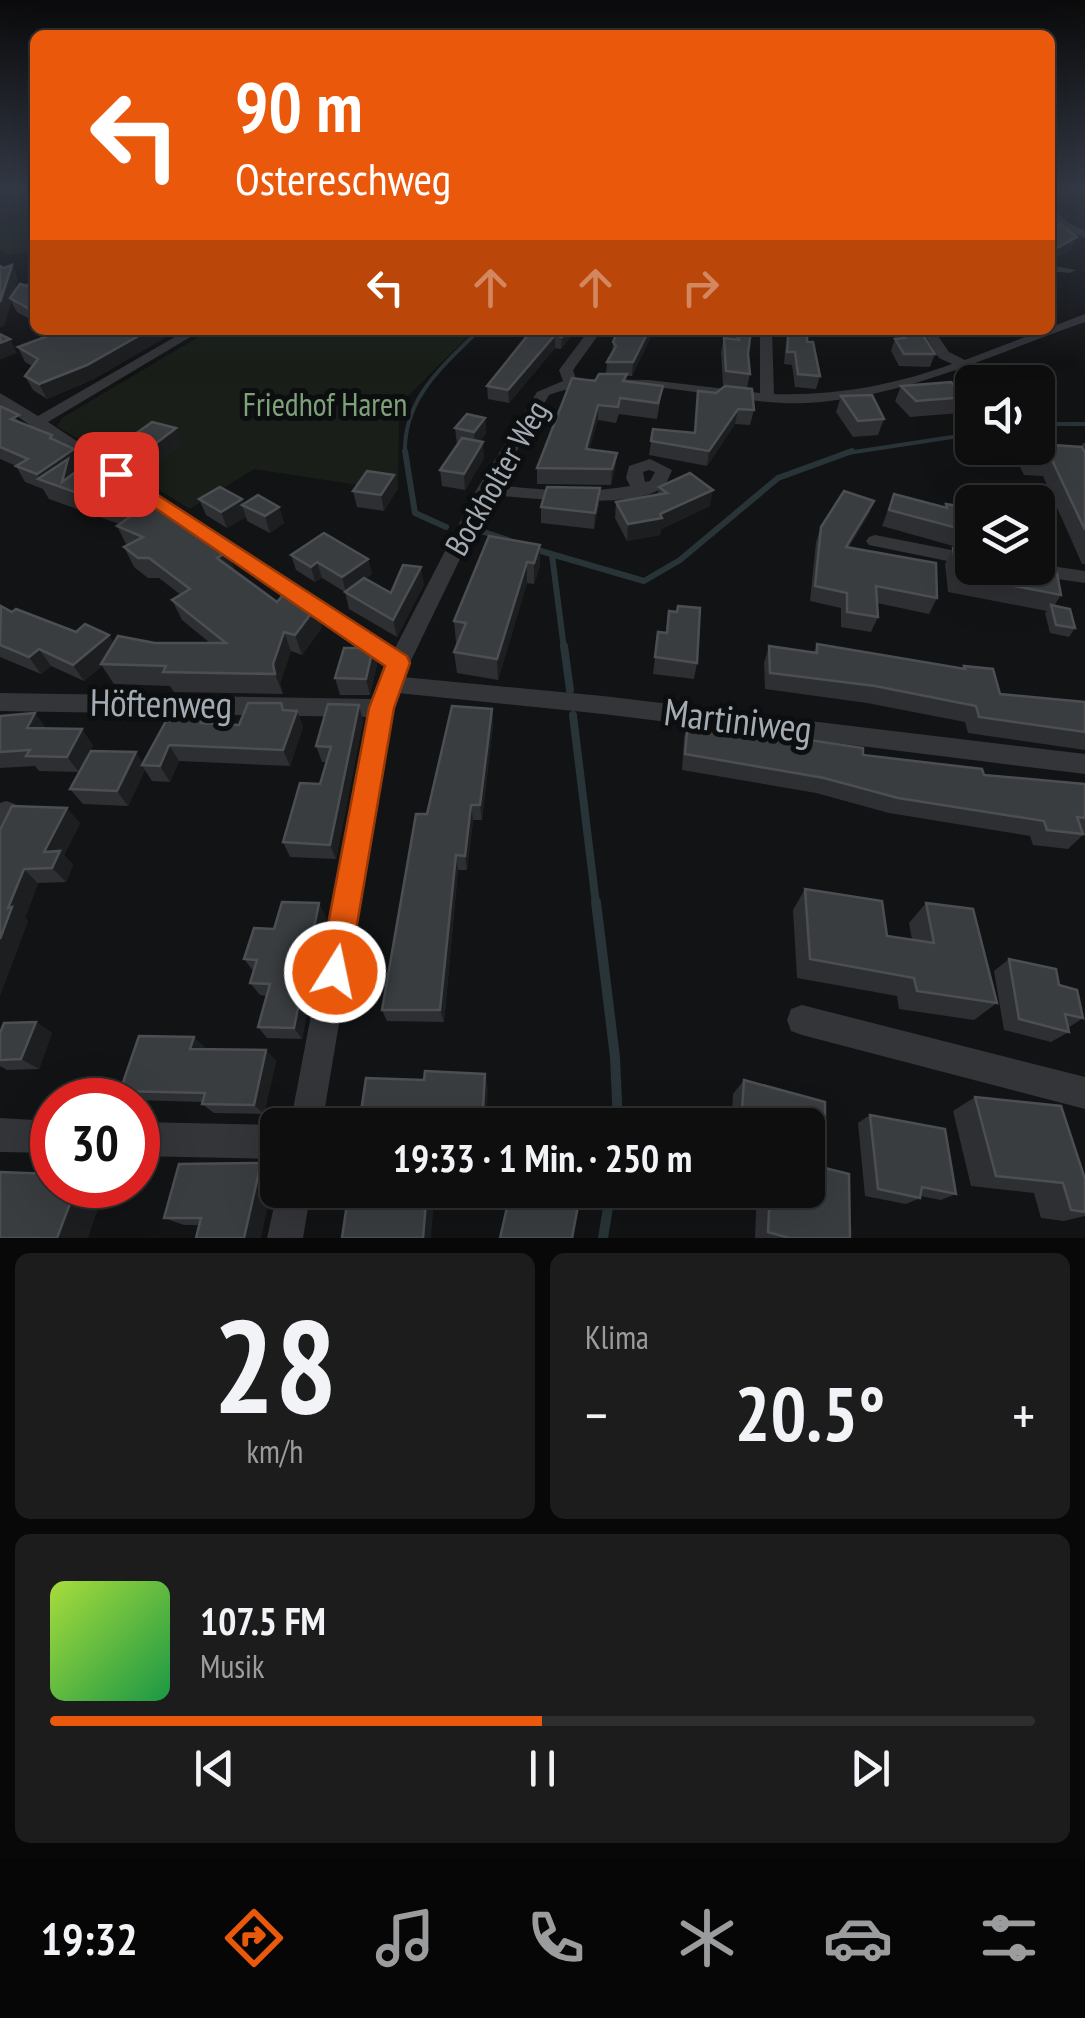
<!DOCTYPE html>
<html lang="de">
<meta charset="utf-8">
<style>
:root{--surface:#0e0e0f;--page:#1c1c1d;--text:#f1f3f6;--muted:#9b9c9e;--line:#2e2e2f;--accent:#ea580c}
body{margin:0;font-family:"PT Sans Narrow",sans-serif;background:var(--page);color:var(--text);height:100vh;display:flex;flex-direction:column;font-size:38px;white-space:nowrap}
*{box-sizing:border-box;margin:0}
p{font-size:32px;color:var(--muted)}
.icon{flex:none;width:55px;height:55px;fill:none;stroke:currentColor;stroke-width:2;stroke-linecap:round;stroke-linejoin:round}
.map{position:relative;height:1238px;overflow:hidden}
.details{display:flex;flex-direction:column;gap:15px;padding:15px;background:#080808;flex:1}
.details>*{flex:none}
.banner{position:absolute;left:30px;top:30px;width:1025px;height:305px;border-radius:15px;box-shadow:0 10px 40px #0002,0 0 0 2px var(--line);background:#ea580c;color:#fff;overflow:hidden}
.fabs{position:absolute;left:955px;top:365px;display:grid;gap:20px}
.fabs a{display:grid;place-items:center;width:100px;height:100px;border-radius:15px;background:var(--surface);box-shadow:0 10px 40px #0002,0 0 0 2px var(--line);font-size:50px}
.speed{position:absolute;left:30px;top:1078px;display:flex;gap:20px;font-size:50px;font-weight:700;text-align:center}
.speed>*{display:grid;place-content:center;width:130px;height:130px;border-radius:50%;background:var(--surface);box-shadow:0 10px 40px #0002,0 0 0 2px var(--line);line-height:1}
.speed .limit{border:15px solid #d22;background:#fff;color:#111}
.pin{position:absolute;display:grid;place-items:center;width:85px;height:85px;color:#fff;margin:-42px;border-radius:20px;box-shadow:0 5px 15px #0006}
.me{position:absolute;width:110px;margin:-55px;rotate:10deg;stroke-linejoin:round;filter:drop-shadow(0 0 8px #0008)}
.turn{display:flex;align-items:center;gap:35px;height:210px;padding:0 40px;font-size:45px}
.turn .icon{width:130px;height:130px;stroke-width:2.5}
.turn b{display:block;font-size:70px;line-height:85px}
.lanes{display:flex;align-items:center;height:95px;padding:0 40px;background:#0003;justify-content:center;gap:50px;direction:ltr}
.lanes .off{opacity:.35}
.big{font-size:75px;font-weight:700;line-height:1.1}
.details .widget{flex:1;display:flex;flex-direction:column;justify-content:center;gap:15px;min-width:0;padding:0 35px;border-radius:15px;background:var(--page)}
.details .dial{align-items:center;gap:0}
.dial b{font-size:130px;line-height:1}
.song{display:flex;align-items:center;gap:30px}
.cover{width:120px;height:120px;border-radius:15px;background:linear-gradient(135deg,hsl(80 70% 55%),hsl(140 70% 35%))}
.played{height:10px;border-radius:5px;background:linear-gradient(90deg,var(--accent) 50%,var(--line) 50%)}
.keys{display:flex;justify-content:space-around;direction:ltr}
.heat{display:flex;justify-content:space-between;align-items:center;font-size:55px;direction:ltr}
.details .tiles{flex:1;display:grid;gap:15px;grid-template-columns:1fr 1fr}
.widget:last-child{grid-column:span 2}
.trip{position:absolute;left:260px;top:1108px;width:565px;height:100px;border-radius:15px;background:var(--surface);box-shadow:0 10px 40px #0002,0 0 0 2px var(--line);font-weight:700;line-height:100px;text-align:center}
.tab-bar{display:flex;height:160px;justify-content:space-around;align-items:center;background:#060606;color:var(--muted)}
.tab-bar .icon{width:70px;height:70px}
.tab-bar .selected{color:var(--accent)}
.tab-bar b{font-size:45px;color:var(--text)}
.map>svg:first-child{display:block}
</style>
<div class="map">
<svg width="1085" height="1238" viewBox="0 0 1085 1238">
<rect width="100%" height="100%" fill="#121314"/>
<g fill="#191f18">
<polygon points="35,217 35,252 5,255 0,249 0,227"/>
<polygon points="210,330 474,330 406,398 399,418 398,491 254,469 190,509 57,426 62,418"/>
</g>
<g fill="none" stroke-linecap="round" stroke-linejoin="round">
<g stroke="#283438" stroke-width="4">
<polyline points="1038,424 1085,424"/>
<path d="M405,454C403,398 443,366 479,330"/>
<polyline points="841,454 972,434"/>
</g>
<g stroke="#283438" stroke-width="6">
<polyline points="405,451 415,513 446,527"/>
<polyline points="481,531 508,540"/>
<polyline points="534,549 644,581 680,560 778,478 852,451"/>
<polyline points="552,555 564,649"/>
</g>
<g stroke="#283438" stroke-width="8">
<polyline points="564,646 570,690"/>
<polyline points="573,715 596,904"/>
</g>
<g stroke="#283438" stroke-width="10">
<polyline points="596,902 615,1057 618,1125"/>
<polyline points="603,1238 611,1190"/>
</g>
<g fill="#333539" fill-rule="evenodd">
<polygon points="1050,191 1057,191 1050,198"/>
<polygon points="1050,207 1069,223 1085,231 1085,238 1061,227 1050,216"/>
<polygon points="1050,265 1076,270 1070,273 1050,271"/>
<polygon points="35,279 35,298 18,288"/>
<path d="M1085,314V322C992,354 908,397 807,403C726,407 627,366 549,395L497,485C541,490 586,494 630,486L626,478L629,466L650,459L672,470C670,475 668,480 665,485C642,511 526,498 491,495L403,677L603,696L1085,754V774L603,714L398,693L392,708L322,1125H290L368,717L0,711V693L373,699L386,666L31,426L0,404V393L38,416L187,330H202L48,422L394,650L477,489L537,392L563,381L559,370L589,330H602L573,370L576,379L649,380L760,393V330H772L774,394C835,396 895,385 952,364L939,358L922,330H934L949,352L965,360ZM649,470L655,472L650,481L645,482L643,472Z"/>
<polygon points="875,535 972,554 972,566 869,545 866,541 869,537"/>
<polygon points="1038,564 1085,571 1085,583 1023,574 1014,568 1038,568"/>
<polygon points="6,801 15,804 18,812 9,835 0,838 0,803"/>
<polygon points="802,1005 1085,1077 1085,1109 802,1035 791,1031 787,1020 791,1009"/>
<polygon points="0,1118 52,1121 52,1153 0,1152"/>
<polygon points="138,1122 278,1125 278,1159 138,1156"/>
<polygon points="278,1188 311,1190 303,1238 267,1238"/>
</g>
</g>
<g fill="#2e2f32">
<polygon points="35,264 35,322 17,312 11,301 4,326 0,327 18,278 14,293 31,287"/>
<polygon points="49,330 178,330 94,379 47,399 33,390 25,376 32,366 25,362 18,347 55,333"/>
<polygon points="532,330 576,330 561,349 555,348 509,403 488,399 487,386"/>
<polygon points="654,330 632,376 627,376 626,382 663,386 657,419 619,414 616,423 598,420 589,450 617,453 615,469 611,485 537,484 537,468 595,381 606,374 607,362 612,353 613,342"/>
<polygon points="733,330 748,354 750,374 747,388 723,385 721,352 724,338 731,339"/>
<polygon points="787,330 807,330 807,342 820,376 816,389 795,387 792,365 784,364"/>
<polygon points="890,330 924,330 924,336 935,354 930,367 899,366 891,351 895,339"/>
<polygon points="901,386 967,397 960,413 910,417 895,401"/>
<polygon points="698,391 754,410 750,425 735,424 707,466 649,455 653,429 694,433"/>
<polygon points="841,396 884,419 878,435 853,437 836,412"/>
<polygon points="0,406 23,424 74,449 82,465 74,470 75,473 227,552 235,571 277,602 322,627 302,655 291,651 280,683 283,694 174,692 170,686 114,684 102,666 84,681 51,666 41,674 0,657 0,607 114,643 210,643 182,620 172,600 181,595 159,578 148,578 134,567 124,547 127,546 117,526 119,524 49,499 43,489 25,482 16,466 0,459"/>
<polygon points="485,418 486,434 480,441 484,458 465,490 442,486 440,470 458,445 457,444 455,428"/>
<polygon points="1083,443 1085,443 1085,564 1082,564 1043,476 1024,475 1016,459 1022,448 1080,447"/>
<polygon points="121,444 182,444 153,467 128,460"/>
<polygon points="394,475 396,491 384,511 357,507 353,491"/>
<polygon points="659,487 710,506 661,529 660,535 627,541 615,518 616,502 657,495"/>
<polygon points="894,494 945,508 946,504 972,508 972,568 1042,571 1061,595 1054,606 1075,628 1069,637 1050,633 1045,613 1047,611 948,592 945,564 953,548 971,551 882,526"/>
<polygon points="199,499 242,499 244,504 279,507 284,523 270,533 247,521 246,517 227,528 206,515"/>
<polygon points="874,501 868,516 849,547 937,598 929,614 877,603 878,617 871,632 841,627 841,608 810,601 816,542 821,527"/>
<polygon points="599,504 594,529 541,523 541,507"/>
<polygon points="1038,517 1047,538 1038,553"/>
<polygon points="540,545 540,566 534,584 527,583 498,680 457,673 454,652 458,642 456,642 454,621"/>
<polygon points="291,555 368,559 372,574 366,578 391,593 424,584 397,637 349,609 345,592 322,578 315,582 296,570"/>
<polygon points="669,611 697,663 694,679 653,674 658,632 666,633"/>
<polygon points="817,644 962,669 964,666 1000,694 1085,702 1085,750 968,733 965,722 867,703 765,689 764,663 769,646 814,652"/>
<polygon points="373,648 377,664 370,695 340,695 335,678"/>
<polygon points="281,703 284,710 297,711 303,727 290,766 179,761 170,782 152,781 145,770 128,806 83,804 70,789 143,763 206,711 213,724 239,725"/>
<polygon points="492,709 493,725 482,820 473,820 467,870 458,870 444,1022 387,1021 382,1010"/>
<polygon points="0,716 47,728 93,745 79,772 39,771 35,766 0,768"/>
<polygon points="363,721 336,859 290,857 283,842 320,784 327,762 322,762 316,746"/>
<polygon points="688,722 863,755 984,775 1085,818 1085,835 1083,835 1068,849 1033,845 1030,836 889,813 816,793 682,770 684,738"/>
<polygon points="80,823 64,855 73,865 66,882 38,883 25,918 28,921 0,995 0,830"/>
<polygon points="805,889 887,936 912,940 909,923 926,903 997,1003 974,1020 899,1009 897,996 797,978 793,910"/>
<polygon points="326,917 302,1039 267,1038 258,1027 267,996 260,995 250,983 254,972 244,959 274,929"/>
<polygon points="1009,959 1059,985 1083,1018 1068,1028 1069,1032 1051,1042 1004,1030 994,971"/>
<polygon points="36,1022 52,1033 39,1069 7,1070 0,1066 0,1033"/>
<polygon points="206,1048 205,1050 266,1050 276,1061 264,1114 214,1113 202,1104 202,1102 135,1100 120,1091"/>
<polygon points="744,1080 825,1102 825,1168 849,1174 850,1238 755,1238 757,1190 808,1190 808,1125 731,1125 733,1094"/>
<polygon points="975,1097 1085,1179 1085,1216 1064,1221 1041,1218 1034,1193 971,1186 953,1111"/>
<polygon points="870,1115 956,1194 941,1200 920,1196 920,1198 906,1204 865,1196 858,1123"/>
<polygon points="261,1163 275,1173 199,1225 184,1225 164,1218"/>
</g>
<g fill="#1d1e20">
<polygon points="1077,237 1071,250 1050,262 1050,256 1053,250"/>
<polygon points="12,265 18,278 4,326 0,327 0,302"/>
<polygon points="149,330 178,330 94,379 47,399 39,384"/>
<polygon points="567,330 576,330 561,349 562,337"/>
<polygon points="649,330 654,330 632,376 633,362"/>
<polygon points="555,335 555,348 509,403 508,390"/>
<polygon points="10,339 17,353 0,360 0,343"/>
<polygon points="598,405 598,420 585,465 586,449"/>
<polygon points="738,409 735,424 707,466 709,451"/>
<polygon points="485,418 486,434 475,448 474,432"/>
<polygon points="176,428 182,444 153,467 146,451"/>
<polygon points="483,442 484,458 465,490 464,474"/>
<polygon points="74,449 82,465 74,470 78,478 62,482 40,480 37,474"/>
<polygon points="617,453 615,469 611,485 612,469"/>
<polygon points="394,475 396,491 384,511 381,495"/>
<polygon points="600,488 599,504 594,529 595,513"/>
<polygon points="713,490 710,506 661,529 660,535 627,541 628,524 660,514"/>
<polygon points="242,499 244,506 242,505 246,517 227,528 221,512"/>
<polygon points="874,501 868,516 840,562 846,547"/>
<polygon points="279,507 284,523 270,533 265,516"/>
<polygon points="540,545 540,566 534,584 534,563"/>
<polygon points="227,552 235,572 217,558"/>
<polygon points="368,559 372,574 346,593 342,577"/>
<polygon points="317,562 322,578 315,582 311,567"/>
<polygon points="527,562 527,583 498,680 497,659"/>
<polygon points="421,567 424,584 397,637 393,620"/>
<polygon points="316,607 322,627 302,655 295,635"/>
<polygon points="284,632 291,651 280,683 283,694 275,674 273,664"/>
<polygon points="109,635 119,651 101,664 102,666 84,681 73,665"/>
<polygon points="373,648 377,664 370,695 366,679"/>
<polygon points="39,649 51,666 41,674 29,657"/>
<polygon points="359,705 363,721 336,859 330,845"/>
<polygon points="492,709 493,725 482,820 480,805"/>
<polygon points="206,711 215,727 201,723"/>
<polygon points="297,711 303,727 290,766 283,750"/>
<polygon points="35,713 47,729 27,728"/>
<polygon points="82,729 93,745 79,772 67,757"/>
<polygon points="169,745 179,761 170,782 160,766"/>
<polygon points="136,752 144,765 142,765 145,770 128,806 117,791"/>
<polygon points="471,805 473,820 467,870 465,856"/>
<polygon points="67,808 80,823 64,855 73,865 66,882 52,868 44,852"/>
<polygon points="456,855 458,870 444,1022 440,1010"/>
<polygon points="24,869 38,883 25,918 28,921 0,995 0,939 8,908"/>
<polygon points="319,903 326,917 302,1039 294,1028"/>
<polygon points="36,1022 52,1033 39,1069 21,1059"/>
<polygon points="194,1037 206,1048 202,1060 190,1049"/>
<polygon points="266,1050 276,1061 264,1114 254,1105"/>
<polygon points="485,1074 488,1089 486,1125 482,1125"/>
<polygon points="261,1163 275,1173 261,1238 244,1238"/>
<polygon points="77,1185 106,1186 88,1238 57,1238"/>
<polygon points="427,1190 435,1190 431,1238 423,1238"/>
</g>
<g fill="#3a3d40" stroke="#4b4e52" stroke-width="2.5">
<polygon points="1060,224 1077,237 1053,250 1050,250 1050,229"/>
<polygon points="35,264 35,312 10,298 20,284 31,287 33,267"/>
<polygon points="12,265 0,302 0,266 4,268"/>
<polygon points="64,330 149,330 87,365 39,384 25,376 38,359 18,347"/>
<polygon points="532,330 567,330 562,337 555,335 508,390 487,386"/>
<polygon points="618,330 649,330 633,362 607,362 616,346 613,342"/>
<polygon points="734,330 751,330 748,354 750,374 726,371 724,338 739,340"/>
<polygon points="789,330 807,330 807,342 813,342 820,376 798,374 795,352 787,352"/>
<polygon points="900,330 924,330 925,332 921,332 935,354 904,354 895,339 905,338"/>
<polygon points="0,334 10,339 0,343"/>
<polygon points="599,374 627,374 623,381 663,386 658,403 620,398 618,407 598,405 586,449 617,453 612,469 537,468 572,378 595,381"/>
<polygon points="951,382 967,397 916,401 901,386"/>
<polygon points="725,386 752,389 754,410 738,409 709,451 651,441 653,429 695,433 698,391 716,393"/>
<polygon points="872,395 884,419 858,421 841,396"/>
<polygon points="0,406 19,415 11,419 52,435 50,438 74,449 37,474 16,466 28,459 0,447"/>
<polygon points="467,414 485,418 474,432 455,428"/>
<polygon points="152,422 176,428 146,451 121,444"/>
<polygon points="462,438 483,442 464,474 440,470"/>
<polygon points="1038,444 1082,447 1085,453 1085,530 1052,460 1033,459 1027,448 1038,448"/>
<polygon points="68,459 62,482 77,471 148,498 227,552 217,558 277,602 284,594 316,607 295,635 284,632 273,664 275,674 163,672 166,666 101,664 118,636 155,643 226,643 172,600 190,589 149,558 138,558 124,547 143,537 117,526 131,516 121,512 125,510 38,479"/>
<polygon points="367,471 394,475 381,495 353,491"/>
<polygon points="690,473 713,490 660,514 662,518 628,524 616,502 667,493 659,487"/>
<polygon points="220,487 242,499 221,512 199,499"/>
<polygon points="547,487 600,488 595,513 541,507"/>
<polygon points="844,491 874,501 846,547 936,563 937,598 876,586 878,617 847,612 847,593 815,586 821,527"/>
<polygon points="894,494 947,508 946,504 972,508 972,532 889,510"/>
<polygon points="258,495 279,507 265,516 242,505"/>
<polygon points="1038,517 1047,538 1038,537"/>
<polygon points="324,533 368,559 342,577 317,562 311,567 291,555"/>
<polygon points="489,536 540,545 534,563 527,562 497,659 454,652 466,623 454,621"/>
<polygon points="953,548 972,551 972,568 1038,568 1038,562 1042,571 1057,573 1061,595 957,575"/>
<polygon points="403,565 421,567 393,620 345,592 364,578 391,593"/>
<polygon points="1051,605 1070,609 1075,628 1056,625"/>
<polygon points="1,606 12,612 16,609 76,632 85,624 109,635 73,665 39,649 29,657 0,645"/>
<polygon points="678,606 700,608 697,663 655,657 658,632 667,633 669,611 677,612"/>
<polygon points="817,644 965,669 964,666 993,669 1000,694 1085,702 1085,732 979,717 976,706 875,686 770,673 769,646 817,653"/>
<polygon points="344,648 373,648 366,679 335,678"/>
<polygon points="248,703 281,703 283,710 297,711 283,750 169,745 160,766 142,765 172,710 206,711 201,723 239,725"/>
<polygon points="328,704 359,705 330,845 283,842 300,783 320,784 331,747 316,746"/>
<polygon points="452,706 492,709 480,805 471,805 465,856 456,855 440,1010 382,1010 416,814 427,814"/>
<polygon points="35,713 27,728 82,729 67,757 26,756 30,750 0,752 0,716"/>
<polygon points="688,722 863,748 863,755 982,769 984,775 1085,784 1085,818 1077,817 1083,834 1047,830 1044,821 898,798 824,778 685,754"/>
<polygon points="91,751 136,752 117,791 70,789"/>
<polygon points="12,806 67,808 44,852 60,851 52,868 24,869 8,908 12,907 0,939 0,830"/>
<polygon points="805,889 882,901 887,936 934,943 926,903 973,909 997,1003 917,991 914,978 810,959"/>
<polygon points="282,902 319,903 294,1028 258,1027 270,984 250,983 257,960 244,959 254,928 274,929"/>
<polygon points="1009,959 1056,969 1059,985 1077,990 1083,1018 1065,1014 1069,1032 1019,1019"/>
<polygon points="36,1022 21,1059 0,1060 0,1033 4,1023"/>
<polygon points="139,1036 194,1037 190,1049 266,1050 254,1105 202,1104 205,1093 120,1091"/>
<polygon points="425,1071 485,1074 482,1125 359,1125 366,1078 424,1080"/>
<polygon points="744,1080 825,1102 825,1168 849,1174 850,1238 789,1238 768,1232 770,1190 808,1190 808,1125 741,1125"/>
<polygon points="975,1097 1061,1106 1085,1179 1085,1212 1071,1210 1063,1183 996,1176"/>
<polygon points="529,1115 560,1125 527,1125"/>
<polygon points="870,1115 945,1129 956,1194 922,1187 920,1198 878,1189"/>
<polygon points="261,1163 244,1238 196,1238 201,1218 164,1218 179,1164"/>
<polygon points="0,1172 52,1174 52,1185 77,1185 57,1238 0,1238"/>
<polygon points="349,1190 427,1190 423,1238 342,1238"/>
<polygon points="511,1190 581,1190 572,1238 500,1238"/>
</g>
<linearGradient id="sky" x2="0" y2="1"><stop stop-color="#0a0a0b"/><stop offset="0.52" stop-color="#333945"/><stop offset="1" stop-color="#333945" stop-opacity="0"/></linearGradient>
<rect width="1085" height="364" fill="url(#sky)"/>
<polygon fill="#ea580c" stroke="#983908" stroke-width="2.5" points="116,468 407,656 410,663 394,708 347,983 335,988 324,983 319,972 369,708 385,666 110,477 107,474"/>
<g text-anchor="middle" stroke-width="10" stroke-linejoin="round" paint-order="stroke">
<g font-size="32" fill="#7ea17a" stroke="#0d0e0f">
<text x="325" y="416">Friedhof Haren</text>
</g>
<g font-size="32" fill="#a3acb5" stroke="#0d0e0f">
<text transform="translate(497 478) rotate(-60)" y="11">Bockholter Weg</text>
</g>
<g font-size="38" fill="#a3acb5" stroke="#0d0e0f">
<text transform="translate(161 704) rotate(1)" y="13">Höftenweg</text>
<text transform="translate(738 721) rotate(7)" y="13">Martiniweg</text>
</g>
</g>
</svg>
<div class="fabs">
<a><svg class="icon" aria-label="sound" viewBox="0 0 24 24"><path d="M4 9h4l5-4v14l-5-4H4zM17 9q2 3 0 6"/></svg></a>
<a><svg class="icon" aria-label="layers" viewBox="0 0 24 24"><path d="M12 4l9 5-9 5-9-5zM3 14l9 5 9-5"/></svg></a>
</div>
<div class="speed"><div class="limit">30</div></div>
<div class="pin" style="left:116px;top:474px;background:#d93025"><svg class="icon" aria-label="arrive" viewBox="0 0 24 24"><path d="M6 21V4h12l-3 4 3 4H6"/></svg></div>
<svg class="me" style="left:335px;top:972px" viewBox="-20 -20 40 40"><circle r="17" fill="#ea580c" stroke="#fff" stroke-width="3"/><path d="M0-11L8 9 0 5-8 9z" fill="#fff"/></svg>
<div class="trip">19:33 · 1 Min. · 250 m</div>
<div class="banner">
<div class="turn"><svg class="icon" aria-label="left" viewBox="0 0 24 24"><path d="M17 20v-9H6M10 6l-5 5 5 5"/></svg><div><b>90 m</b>Ostereschweg</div></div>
<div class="lanes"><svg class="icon" aria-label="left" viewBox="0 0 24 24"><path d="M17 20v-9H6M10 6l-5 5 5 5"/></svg><svg class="icon off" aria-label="ahead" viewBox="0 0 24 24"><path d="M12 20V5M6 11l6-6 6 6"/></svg><svg class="icon off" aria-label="ahead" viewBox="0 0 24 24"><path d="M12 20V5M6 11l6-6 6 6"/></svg><svg class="icon off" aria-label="right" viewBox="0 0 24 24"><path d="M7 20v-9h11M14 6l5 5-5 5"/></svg></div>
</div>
</div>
<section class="details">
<div class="tiles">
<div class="widget dial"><b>28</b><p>km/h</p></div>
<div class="widget"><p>Klima</p>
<div class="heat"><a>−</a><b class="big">20.5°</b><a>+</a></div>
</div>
<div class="widget">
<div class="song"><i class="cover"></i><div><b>107.5 FM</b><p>Musik</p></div></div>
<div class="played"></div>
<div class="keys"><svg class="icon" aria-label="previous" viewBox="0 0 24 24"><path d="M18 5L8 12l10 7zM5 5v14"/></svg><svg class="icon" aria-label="pause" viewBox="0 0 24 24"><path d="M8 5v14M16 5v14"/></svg><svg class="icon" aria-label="next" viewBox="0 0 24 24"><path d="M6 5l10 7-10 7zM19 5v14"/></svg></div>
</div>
</div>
</section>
<nav class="tab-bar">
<b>19:32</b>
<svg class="icon selected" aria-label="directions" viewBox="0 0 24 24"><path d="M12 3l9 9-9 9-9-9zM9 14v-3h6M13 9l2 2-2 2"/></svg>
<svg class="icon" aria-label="music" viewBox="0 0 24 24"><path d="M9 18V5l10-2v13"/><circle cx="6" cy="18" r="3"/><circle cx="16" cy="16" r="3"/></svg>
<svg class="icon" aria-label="phone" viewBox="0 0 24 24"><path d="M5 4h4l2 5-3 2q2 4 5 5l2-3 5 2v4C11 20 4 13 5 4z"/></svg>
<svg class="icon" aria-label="climate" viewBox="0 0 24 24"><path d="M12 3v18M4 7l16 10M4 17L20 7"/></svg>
<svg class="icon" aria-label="car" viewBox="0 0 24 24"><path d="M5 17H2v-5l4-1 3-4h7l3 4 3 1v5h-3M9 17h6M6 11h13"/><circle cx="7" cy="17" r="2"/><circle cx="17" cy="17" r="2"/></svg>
<svg class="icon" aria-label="filters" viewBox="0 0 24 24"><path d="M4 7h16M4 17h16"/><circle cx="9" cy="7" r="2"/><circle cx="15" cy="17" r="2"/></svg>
</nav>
